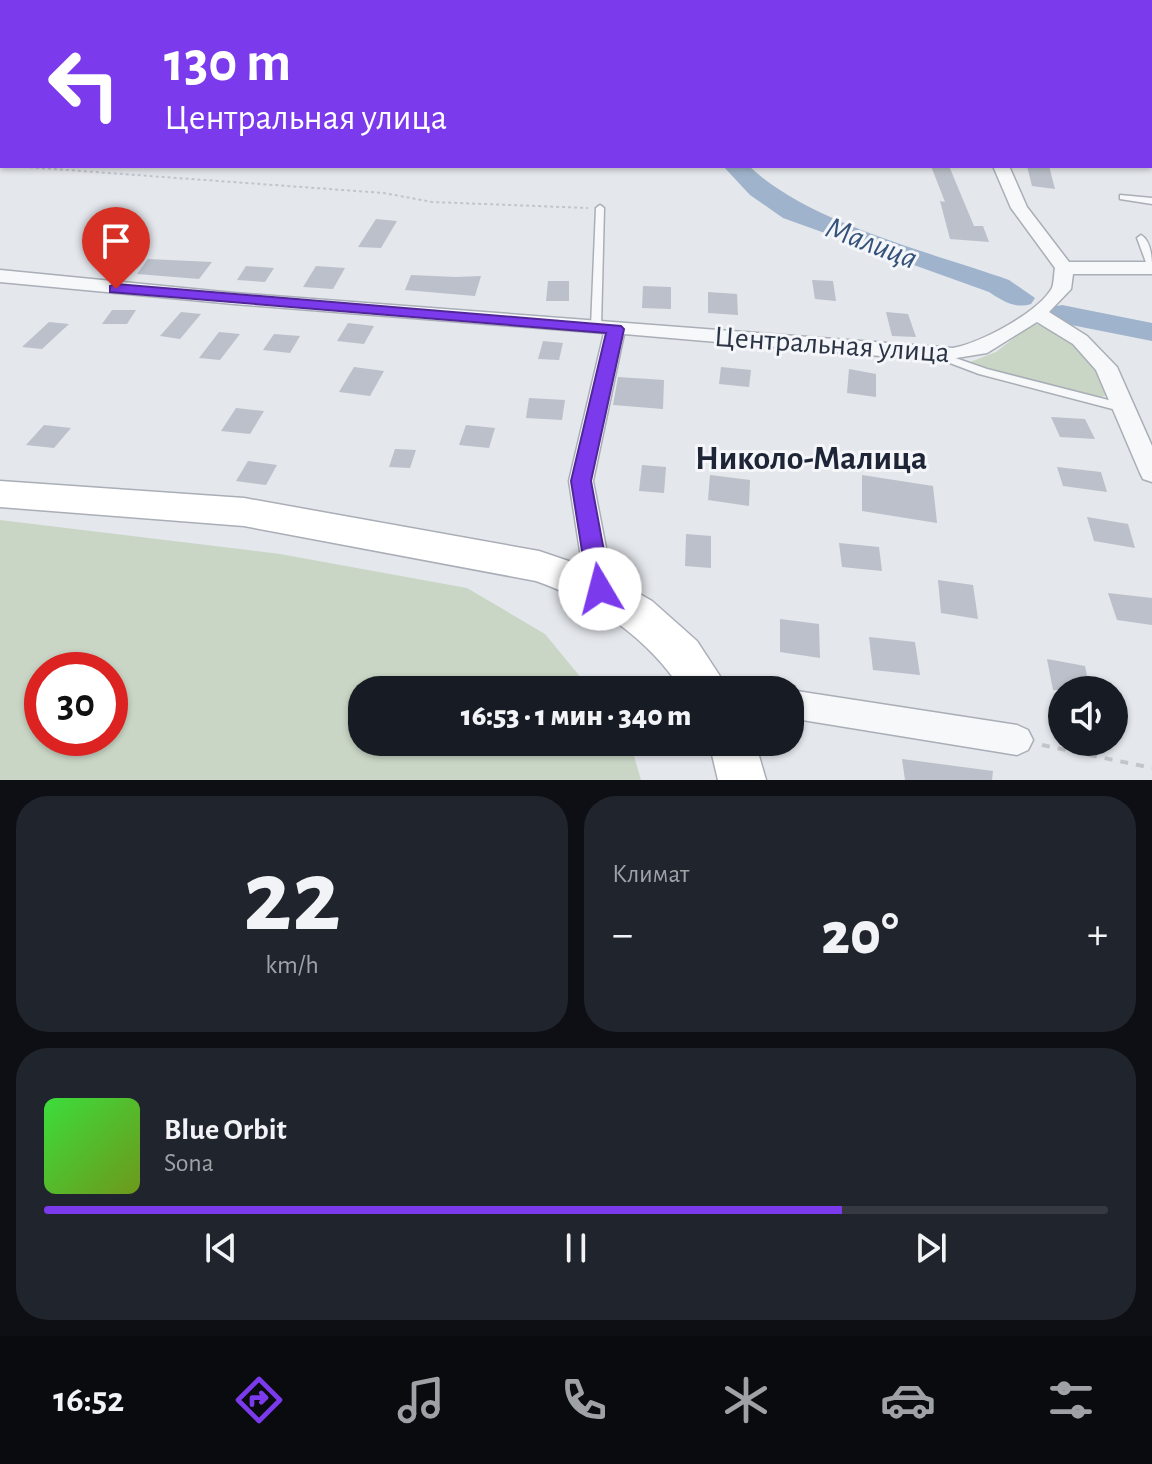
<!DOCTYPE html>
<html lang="ru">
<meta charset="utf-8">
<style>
:root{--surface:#171b24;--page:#20242c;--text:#f1f3f6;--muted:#9ea1a6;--line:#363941;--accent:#7c3aed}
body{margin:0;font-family:"Alegreya Sans",sans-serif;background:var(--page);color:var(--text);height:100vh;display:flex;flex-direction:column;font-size:30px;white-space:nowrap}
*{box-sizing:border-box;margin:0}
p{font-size:26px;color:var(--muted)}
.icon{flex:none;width:44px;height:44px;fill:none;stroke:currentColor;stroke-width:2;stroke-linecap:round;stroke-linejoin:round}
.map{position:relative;height:780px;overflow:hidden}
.sheet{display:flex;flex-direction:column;gap:16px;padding:16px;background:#0d0f14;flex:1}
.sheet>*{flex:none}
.hud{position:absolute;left:0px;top:0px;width:1152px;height:168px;box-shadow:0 2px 6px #0004;background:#7c3aed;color:#fff;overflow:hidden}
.tools{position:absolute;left:1048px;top:676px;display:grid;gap:16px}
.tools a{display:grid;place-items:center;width:80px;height:80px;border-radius:50%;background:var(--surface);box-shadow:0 2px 6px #0004;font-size:40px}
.speed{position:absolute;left:24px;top:652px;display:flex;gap:16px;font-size:40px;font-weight:700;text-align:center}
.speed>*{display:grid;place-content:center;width:104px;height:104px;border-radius:50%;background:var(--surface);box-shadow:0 2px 6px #0004;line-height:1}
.speed .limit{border:12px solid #d22;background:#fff;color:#111}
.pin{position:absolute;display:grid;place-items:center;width:68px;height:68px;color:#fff;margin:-82px -34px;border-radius:50% 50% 50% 0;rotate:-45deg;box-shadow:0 0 8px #0007}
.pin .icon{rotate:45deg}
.me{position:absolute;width:88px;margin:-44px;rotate:352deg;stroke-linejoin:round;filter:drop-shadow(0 0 6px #0008)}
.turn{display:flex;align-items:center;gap:28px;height:168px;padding:0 32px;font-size:36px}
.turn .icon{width:104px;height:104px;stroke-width:2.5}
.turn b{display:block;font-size:56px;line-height:68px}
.big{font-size:60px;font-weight:800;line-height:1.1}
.sheet .widget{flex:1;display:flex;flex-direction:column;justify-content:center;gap:12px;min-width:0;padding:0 28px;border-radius:32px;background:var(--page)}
.sheet .dial{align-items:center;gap:0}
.dial b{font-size:104px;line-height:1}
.song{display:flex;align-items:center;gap:24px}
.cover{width:96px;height:96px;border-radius:12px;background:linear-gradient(135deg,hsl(120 70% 55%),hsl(80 70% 35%))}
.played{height:8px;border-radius:4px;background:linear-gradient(90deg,var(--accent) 75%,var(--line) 75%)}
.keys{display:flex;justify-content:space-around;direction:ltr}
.heat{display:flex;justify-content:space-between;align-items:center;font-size:44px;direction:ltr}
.sheet .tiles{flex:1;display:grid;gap:16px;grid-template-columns:1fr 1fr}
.widget:last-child{grid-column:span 2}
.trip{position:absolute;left:348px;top:676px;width:456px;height:80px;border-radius:32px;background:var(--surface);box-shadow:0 2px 6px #0004;font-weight:800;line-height:80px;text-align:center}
.tabs{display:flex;height:128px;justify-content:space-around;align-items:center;background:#090b0e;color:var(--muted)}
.tabs .icon{width:56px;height:56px}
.tabs .on{color:var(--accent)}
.tabs b{font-size:36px;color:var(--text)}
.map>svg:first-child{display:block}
</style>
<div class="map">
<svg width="1152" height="780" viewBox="0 0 1152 780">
<rect width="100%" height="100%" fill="#e4e7ec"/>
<g fill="#c9d6c5" fill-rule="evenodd">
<polygon points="0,0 251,0 2,2 0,74"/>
<polygon points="555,0 1152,0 1152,68 1150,2"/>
<path d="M1032,324C1067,325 1096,366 1109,394L1101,397L965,364L996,352Z"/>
<path d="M0,520L280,554L467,588L545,634L591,690H362V742H630L641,780H0ZM42,670H110V738H42Z"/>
</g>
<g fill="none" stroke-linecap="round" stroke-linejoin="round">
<g fill="#9fb4cc" fill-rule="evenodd">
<rect x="0" y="59" width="2" height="12"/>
<path d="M723,166H749C808,223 930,252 1009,280L1035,298L1031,304C1014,309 1003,301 989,292L783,218L750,195Z"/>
<polygon points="1062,305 1152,323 1152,341 1051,321 1047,314 1051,307"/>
</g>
</g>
<g fill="#bbc0ca">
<polygon points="931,166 949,166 974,226 983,226 989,242 950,239 940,201 945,202"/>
<polygon points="1027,166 1049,166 1055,189 1032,186"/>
<polygon points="376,219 397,221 381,248 358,247"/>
<polygon points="148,259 212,262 199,279 137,274"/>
<polygon points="246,266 274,268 265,282 237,280"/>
<polygon points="316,266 345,268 333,289 303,287"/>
<polygon points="411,275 456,277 481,276 475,296 405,290"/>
<polygon points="812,280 833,281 836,301 815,299"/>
<polygon points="548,281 569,281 569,301 546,301"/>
<polygon points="643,286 671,287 671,309 642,308"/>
<polygon points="708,292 737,294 738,315 708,313"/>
<polygon points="112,310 136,310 127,324 102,324"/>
<polygon points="181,312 201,314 180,339 160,336"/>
<polygon points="886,312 908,314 916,337 892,336"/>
<polygon points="49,322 69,324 42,349 22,347"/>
<polygon points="348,323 374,326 364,344 337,341"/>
<polygon points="219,332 240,334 220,360 199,358"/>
<polygon points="274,334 300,336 290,353 263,350"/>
<polygon points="543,341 563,343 559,360 538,359"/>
<polygon points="354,367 384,371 370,396 339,392"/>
<polygon points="721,367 751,370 749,387 719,384"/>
<polygon points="849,369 876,374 876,397 847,393"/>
<polygon points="618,377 664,380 663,409 613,405"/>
<polygon points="529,398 565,400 562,420 526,418"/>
<polygon points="236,408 264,411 250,434 221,431"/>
<polygon points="1051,417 1085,419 1095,439 1060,437"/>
<polygon points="44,425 71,428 54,448 26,445"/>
<polygon points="466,425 495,428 489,448 459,445"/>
<polygon points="395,449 416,450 410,468 389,467"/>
<polygon points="248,461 277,465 266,485 236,481"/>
<polygon points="642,465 666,467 664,493 639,491"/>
<polygon points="1057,467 1101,472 1107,492 1063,486"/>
<polygon points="710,475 750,480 749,506 708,500"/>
<polygon points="862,475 933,486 937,523 862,511"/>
<polygon points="1087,517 1128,524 1135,548 1094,541"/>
<polygon points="686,534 711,536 711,568 685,566"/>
<polygon points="839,543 879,547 882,571 842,567"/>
<polygon points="938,580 973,585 978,619 941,613"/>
<polygon points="1108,593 1152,598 1152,625 1117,620"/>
<polygon points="780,619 819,624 820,658 780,652"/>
<polygon points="869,637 915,642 920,675 873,670"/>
<polygon points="1047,659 1085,666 1090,690 1053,690"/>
<polygon points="902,759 993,771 992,780 905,780"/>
</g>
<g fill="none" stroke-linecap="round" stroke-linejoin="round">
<defs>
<g id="lane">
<polygon points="347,0 354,0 351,2 344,2"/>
<polygon points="400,0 410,0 414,2 404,2"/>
<polygon points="1150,162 1152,162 1152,166 1149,166"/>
<polygon points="1120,195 1152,198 1152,204 1120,199"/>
<polygon points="600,205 604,208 601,327 596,330 591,327 596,208"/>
<path d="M1141,235C1151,241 1152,257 1152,268L1147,265L1137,238Z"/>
<polygon points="938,352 987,369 1128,405 1130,408 1124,412 979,374 934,357 933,355"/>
</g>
<g id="street">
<polygon points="527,0 545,0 547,2 529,2"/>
<polygon points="1150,74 1152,75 1152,83 1150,82"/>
<path d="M993,166H1009L1027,207L1069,262H1152V274H1073L1071,289L1049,312L1087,336L1117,367L1152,446V482L1143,479L1140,473L1096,370L1073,344L1037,322L987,353L938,361L624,334L593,481L614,589L610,597L600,600L590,597L586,589L569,481L604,333L234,304L0,282V270L234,293L953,348C980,343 1038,313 1052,288C1054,283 1054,273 1055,268L1011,208Z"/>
<polygon points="790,690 1017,725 1028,730 1033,740 1028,750 1017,755 790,718"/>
</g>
<g id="secondary">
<path d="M0,481L244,498L539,551L601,572L652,601L697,641L729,690H682C647,637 595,602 536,581L244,526L0,507Z"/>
<polygon points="709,742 755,742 766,780 718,780"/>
</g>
</defs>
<use href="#lane" stroke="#a9aeb7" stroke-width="3"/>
<use href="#street" stroke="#a9aeb7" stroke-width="3"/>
<use href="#secondary" stroke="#a9aeb7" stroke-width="3"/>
<g stroke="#c2c5cb" stroke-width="2" stroke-dasharray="3 3" stroke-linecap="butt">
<polyline points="777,0 783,2"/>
<polyline points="12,166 384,193 432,202 588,208"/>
</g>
<polyline stroke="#c2c5cb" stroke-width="4" stroke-dasharray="8 8" stroke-linecap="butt" points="1042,745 1152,768"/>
<use href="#lane" fill="#f7f8fa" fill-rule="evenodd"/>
<use href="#street" fill="#f7f8fa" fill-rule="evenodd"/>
<use href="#secondary" fill="#fff" fill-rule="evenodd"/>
</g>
<polygon fill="#7c3aed" stroke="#51269a" stroke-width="2" points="116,284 621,326 624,329 591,481 611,589 608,595 592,595 588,589 571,481 606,333 110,292 110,286"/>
<g text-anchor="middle" stroke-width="6" stroke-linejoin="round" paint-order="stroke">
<g font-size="30" fill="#2b3445" stroke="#f4f6f9">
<text transform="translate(832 344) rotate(4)" y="10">Центральная улица</text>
</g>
<g font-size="32" font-style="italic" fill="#34527a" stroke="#f4f6f9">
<text transform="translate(872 242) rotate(21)" y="11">Малица</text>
</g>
<g font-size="34" font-weight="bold" fill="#1d2536" stroke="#f4f6f9">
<text x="811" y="469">Николо-Малица</text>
</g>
</g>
</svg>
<div class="tools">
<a><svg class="icon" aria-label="sound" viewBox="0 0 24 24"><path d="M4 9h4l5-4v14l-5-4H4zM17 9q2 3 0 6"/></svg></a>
</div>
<div class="speed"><div class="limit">30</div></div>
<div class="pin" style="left:116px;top:289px;background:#d93025"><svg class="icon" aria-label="arrive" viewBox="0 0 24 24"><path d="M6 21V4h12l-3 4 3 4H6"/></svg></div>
<svg class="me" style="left:600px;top:589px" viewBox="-20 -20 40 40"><circle r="19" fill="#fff"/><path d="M0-13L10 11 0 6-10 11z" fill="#7c3aed"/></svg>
<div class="trip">16:53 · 1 мин · 340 m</div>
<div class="hud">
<div class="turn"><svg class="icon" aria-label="left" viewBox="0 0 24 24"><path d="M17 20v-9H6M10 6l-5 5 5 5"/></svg><div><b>130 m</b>Центральная улица</div></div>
</div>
</div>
<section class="sheet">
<div class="tiles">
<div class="widget dial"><b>22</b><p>km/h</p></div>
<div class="widget"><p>Климат</p>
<div class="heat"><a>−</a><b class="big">20°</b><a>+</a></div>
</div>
<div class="widget">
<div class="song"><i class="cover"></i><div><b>Blue Orbit</b><p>Sona</p></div></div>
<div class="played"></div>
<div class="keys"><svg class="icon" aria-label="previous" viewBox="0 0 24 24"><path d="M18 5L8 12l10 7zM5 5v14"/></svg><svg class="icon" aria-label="pause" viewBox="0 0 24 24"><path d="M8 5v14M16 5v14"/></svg><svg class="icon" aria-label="next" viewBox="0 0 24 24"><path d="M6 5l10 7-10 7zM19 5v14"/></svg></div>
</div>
</div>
</section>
<nav class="tabs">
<b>16:52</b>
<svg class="icon on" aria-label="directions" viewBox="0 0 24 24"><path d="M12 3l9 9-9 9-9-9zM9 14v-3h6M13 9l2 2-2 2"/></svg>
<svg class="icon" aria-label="music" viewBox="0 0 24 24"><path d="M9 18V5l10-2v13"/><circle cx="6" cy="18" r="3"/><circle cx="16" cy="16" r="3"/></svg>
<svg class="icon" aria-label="phone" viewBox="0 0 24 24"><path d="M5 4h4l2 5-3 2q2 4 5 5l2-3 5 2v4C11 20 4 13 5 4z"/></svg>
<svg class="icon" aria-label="climate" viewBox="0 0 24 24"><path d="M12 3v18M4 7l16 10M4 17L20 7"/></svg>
<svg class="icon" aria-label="car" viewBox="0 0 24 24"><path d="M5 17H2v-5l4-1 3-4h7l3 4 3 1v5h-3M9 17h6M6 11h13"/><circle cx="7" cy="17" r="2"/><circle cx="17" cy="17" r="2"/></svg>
<svg class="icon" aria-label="filters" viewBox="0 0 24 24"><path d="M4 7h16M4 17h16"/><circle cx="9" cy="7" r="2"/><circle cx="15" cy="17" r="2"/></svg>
</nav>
